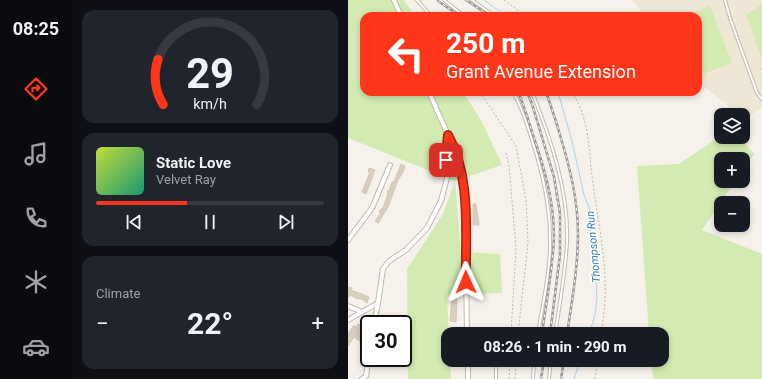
<!DOCTYPE html>
<meta charset="utf-8">
<style>
:root{--surface:#171b24;--page:#20242c;--text:#f1f3f6;--muted:#9ea1a6;--line:#363941;--accent:#ff3619}
body{margin:0;font-family:Roboto,sans-serif;background:var(--page);color:var(--text);height:100vh;display:flex;flex-direction:column;font-size:15px;white-space:nowrap}
*{box-sizing:border-box;margin:0}
p{font-size:13px;color:var(--muted)}
.icon{flex:none;width:22px;height:22px;fill:none;stroke:currentColor;stroke-width:2;stroke-linecap:round;stroke-linejoin:round}
.map{position:relative;flex:1;overflow:hidden}
.sheet{display:flex;flex-direction:column;gap:10px;padding:10px;background:#0d0f14;width:276px}
.sheet>*{flex:none}
.banner{position:absolute;left:12px;top:12px;width:342px;height:84px;border-radius:12px;box-shadow:0 2px 6px #0003;background:#ff3619;color:#fff;overflow:hidden}
.tools{position:absolute;left:366px;top:108px;display:grid;gap:8px}
.tools a{display:grid;place-items:center;width:36px;height:36px;border-radius:8px;background:var(--surface);box-shadow:0 2px 6px #0003;font-size:20px}
.speed{position:absolute;left:12px;top:315px;display:flex;gap:8px;font-size:20px;font-weight:700;text-align:center}
.speed>*{display:grid;place-content:center;width:52px;height:52px;border-radius:50%;background:var(--surface);box-shadow:0 2px 6px #0003;line-height:1}
.speed .limit{border:2px solid #111;border-radius:6px;background:#fff;color:#111}
.pin{position:absolute;display:grid;place-items:center;width:34px;height:34px;color:#fff;margin:-17px;border-radius:8px;box-shadow:0 2px 6px #0006}
.me{position:absolute;width:44px;margin:-22px;rotate:359deg;stroke-linejoin:round;filter:drop-shadow(0 0 3px #0008)}
.turn{display:flex;align-items:center;gap:14px;height:84px;padding:0 20px;font-size:18px}
.turn .icon{width:52px;height:52px;stroke-width:2.5}
.turn b{display:block;font-size:28px;line-height:34px}
.big{font-size:30px;font-weight:700;line-height:1.1}
.sheet .card{flex:1;display:flex;flex-direction:column;justify-content:center;gap:6px;min-width:0;padding:0 14px;border-radius:12px;background:var(--page)}
.sheet .dial{align-items:center;gap:0}
.dial svg{height:104px;overflow:visible;fill:none;stroke:var(--line);stroke-width:7;stroke-linecap:round;text-anchor:middle}
.dial text{fill:var(--text);stroke:none}
.song{display:flex;align-items:center;gap:12px}
.cover{width:48px;height:48px;border-radius:6px;background:linear-gradient(135deg,hsl(70 70% 55%),hsl(160 70% 35%))}
.played{height:4px;border-radius:2px;background:linear-gradient(90deg,var(--accent) 40%,var(--line) 40%)}
.keys{display:flex;justify-content:space-around;direction:ltr}
.heat{display:flex;justify-content:space-between;align-items:center;font-size:22px;direction:ltr}
.trip{position:absolute;left:93px;top:327px;width:228px;height:40px;border-radius:12px;background:var(--surface);box-shadow:0 2px 6px #0003;font-weight:700;line-height:40px;text-align:center}
main{display:flex;flex:1;min-height:0}
.tab-bar{display:flex;flex-direction:column;width:72px;justify-content:space-around;align-items:center;background:#090b0e;color:var(--muted)}
.tab-bar .icon{width:28px;height:28px}
.tab-bar .selected{color:var(--accent)}
.tab-bar b{font-size:18px;color:var(--text)}
.map>svg:first-child{display:block}
</style>
<main>
<nav class="tab-bar">
<b>08:25</b>
<svg class="icon selected" aria-label="directions" viewBox="0 0 24 24"><path d="M12 3l9 9-9 9-9-9zM9 14v-3h6M13 9l2 2-2 2"/></svg>
<svg class="icon" aria-label="music" viewBox="0 0 24 24"><path d="M9 18V5l10-2v13"/><circle cx="6" cy="18" r="3"/><circle cx="16" cy="16" r="3"/></svg>
<svg class="icon" aria-label="phone" viewBox="0 0 24 24"><path d="M5 4h4l2 5-3 2q2 4 5 5l2-3 5 2v4C11 20 4 13 5 4z"/></svg>
<svg class="icon" aria-label="climate" viewBox="0 0 24 24"><path d="M12 3v18M4 7l16 10M4 17L20 7"/></svg>
<svg class="icon" aria-label="car" viewBox="0 0 24 24"><path d="M5 17H2v-5l4-1 3-4h7l3 4 3 1v5h-3M9 17h6M6 11h13"/><circle cx="7" cy="17" r="2"/><circle cx="17" cy="17" r="2"/></svg>
</nav>
<section class="sheet">
<div class="card dial"><svg viewBox="0 0 100 80">
<path d="M14 69A42 42 0 1 1 86 69"/>
<path d="M14 69A42 42 0 0 1 10 34" stroke="#ff3619"/>
<text x="50" y="56" font-size="32" font-weight="700">29</text>
<text x="50" y="72" font-size="11">km/h</text>
</svg></div>
<div class="card">
<div class="song"><i class="cover"></i><div><b>Static Love</b><p>Velvet Ray</p></div></div>
<div class="played"></div>
<div class="keys"><svg class="icon" aria-label="previous" viewBox="0 0 24 24"><path d="M18 5L8 12l10 7zM5 5v14"/></svg><svg class="icon" aria-label="pause" viewBox="0 0 24 24"><path d="M8 5v14M16 5v14"/></svg><svg class="icon" aria-label="next" viewBox="0 0 24 24"><path d="M6 5l10 7-10 7zM19 5v14"/></svg></div>
</div>
<div class="card"><p>Climate</p>
<div class="heat"><a>−</a><b class="big">22°</b><a>+</a></div>
</div>
</section>
<div class="map">
<svg width="414" height="379" viewBox="0 0 414 379">
<rect width="100%" height="100%" fill="#f6f2eb"/>
<polygon fill="#efe7d5" points="284,0 414,0 414,108 397,119 395,117 395,115 392,115 350,82 350,16 297,16"/>
<g fill="#d3ebb3">
<polygon points="0,0 56,0 67,16 16,16 16,92 115,92 133,120 154,165 107,181 113,252 152,254 154,293 99,295 101,334 100,360 102,360 103,379 60,379 59,269 95,214 107,181 0,138"/>
<polygon points="414,4 414,60 398,15"/>
<polygon points="362,6 384,63 355,74 350,60 350,16 336,16"/>
<polygon points="373,136 391,137 406,154 395,169 395,159 373,159 373,181 387,181 354,230 414,254 414,379 305,379 303,360 314,360 314,334 301,334 289,166 331,164"/>
</g>
<g fill="none" stroke-linecap="round" stroke-linejoin="round">
<g stroke="#a6d6f3" stroke-width="1">
<polyline points="136,0 158,16"/>
<polyline points="210,92 224,141 236,195 243,212 242,225 243,246 247,264 249,297 247,315 241,334"/>
<polyline points="226,379 232,360"/>
</g>
</g>
<g fill="#d8cec0" stroke="#d3c6b3">
<polygon points="53,164 57,166 55,172 50,180 40,207 30,223 27,221 33,213 31,212 33,209 35,208 40,194 39,194 40,190 41,191 44,182 46,182"/>
<polygon points="21,168 27,170 18,194 14,192 22,172 20,172"/>
<polygon points="125,204 128,204 131,225 125,225"/>
<polygon points="0,287 4,288 3,290 21,297 19,303 16,301 16,300 10,298 10,299 2,295 0,298"/>
<polygon points="104,298 109,299 108,322 102,321"/>
<polygon points="10,324 14,326 12,330 19,334 13,342 6,337 0,346 0,334 6,325 8,327"/>
</g>
<g fill="none" stroke-linecap="round" stroke-linejoin="round">
<defs>
<g id="service">
<polyline points="69,0 83,16"/>
<polyline points="96,0 116,16"/>
<polyline points="124,0 146,16"/>
<polyline points="377,0 382,18 409,93 414,99"/>
<path d="M165,92C174,107 179,124 184,140C194,171 202,204 202,237C203,269 195,302 190,334"/>
<path d="M184,92C203,139 221,192 219,243C217,273 212,304 207,334"/>
<polyline points="147,330 148,334"/>
<polyline points="148,360 148,379"/>
<polyline points="185,379 186,360"/>
<polyline points="201,379 203,360"/>
</g>
<g id="minor">
<polyline points="46,0 53,16"/>
<path d="M100,135C110,155 114,175 117,196L119,334"/>
<polyline points="0,240 24,208 42,165"/>
<polyline points="0,306 14,312"/>
<polyline points="0,320 30,303 35,269 41,261 58,250 79,228 93,201 99,178 100,135 81,92"/>
<polyline points="26,324 30,303"/>
<polyline points="120,360 120,379"/>
<polyline points="14,379 18,376 21,356"/>
</g>
</defs>
<use href="#service" stroke="#c2baad" stroke-width="4"/>
<use href="#minor" stroke="#c2baad" stroke-width="6"/>
<g stroke="#c4b69d" stroke-width="1" stroke-dasharray="2 2" stroke-linecap="butt">
<polyline points="156,0 178,16"/>
<polyline points="412,68 414,70"/>
<polyline points="132,92 168,146 178,200 180,242 170,334"/>
<path d="M224,92C243,123 240,149 245,183C249,215 256,247 257,279C258,298 256,316 253,334"/>
<polyline points="158,153 161,165 168,248 163,334"/>
<polyline points="161,379 162,360"/>
<polyline points="167,379 168,360"/>
<polyline points="247,379 250,360"/>
</g>
<use href="#service" stroke="#fff" stroke-width="2"/>
<use href="#minor" stroke="#fff" stroke-width="4"/>
<defs>
<g id="rail">
<polyline points="118,0 142,16"/>
<polyline points="90,1 112,16"/>
<path d="M170,92C177,107 181,123 186,138C197,170 206,202 206,237C205,269 198,302 194,334"/>
<polyline points="179,92 184,104 206,177 212,213 212,255 202,334"/>
<path d="M198,92C203,106 208,121 212,135C222,168 230,200 230,234C230,267 224,301 219,334"/>
<polyline points="193,379 196,360"/>
<polyline points="213,379 216,360"/>
</g>
</defs>
<use href="#rail" stroke="#999" stroke-width="2.5"/>
<use href="#rail" stroke="#fff" stroke-width="1" stroke-dasharray="3" stroke-linecap="butt"/>
</g>
<g fill="none" stroke-linecap="round" stroke-linejoin="round">
<defs>
<path id="route" d="M98,160L100,135C124,179 117,233 118,282"/>
</defs>
<use href="#route" stroke="#a62310" stroke-width="10"/>
<use href="#route" stroke="#ff3619" stroke-width="7"/>
</g>
<g text-anchor="middle" stroke-width="3" stroke-linejoin="round" paint-order="stroke">
<g font-size="11" font-style="italic" fill="#2b7cb3" stroke="#fff">
<text transform="translate(245 247) rotate(-95)" y="4">Thompson Run</text>
</g>
</g>
</svg>
<div class="tools">
<a><svg class="icon" aria-label="layers" viewBox="0 0 24 24"><path d="M12 4l9 5-9 5-9-5zM3 14l9 5 9-5"/></svg></a>
<a>+</a>
<a>−</a>
</div>
<div class="speed"><div class="limit">30</div></div>
<div class="pin" style="left:98px;top:160px;background:#d93025"><svg class="icon" aria-label="arrive" viewBox="0 0 24 24"><path d="M6 21V4h12l-3 4 3 4H6"/></svg></div>
<svg class="me" style="left:118px;top:282px" viewBox="-20 -20 40 40"><path d="M0-17L14 15 0 8-14 15z" fill="#ff3619" stroke="#fff" stroke-width="4"/></svg>
<div class="trip">08:26 · 1 min · 290 m</div>
<div class="banner">
<div class="turn"><svg class="icon" aria-label="left" viewBox="0 0 24 24"><path d="M17 20v-9H6M10 6l-5 5 5 5"/></svg><div><b>250 m</b>Grant Avenue Extension</div></div>
</div>
</div>
</main>
